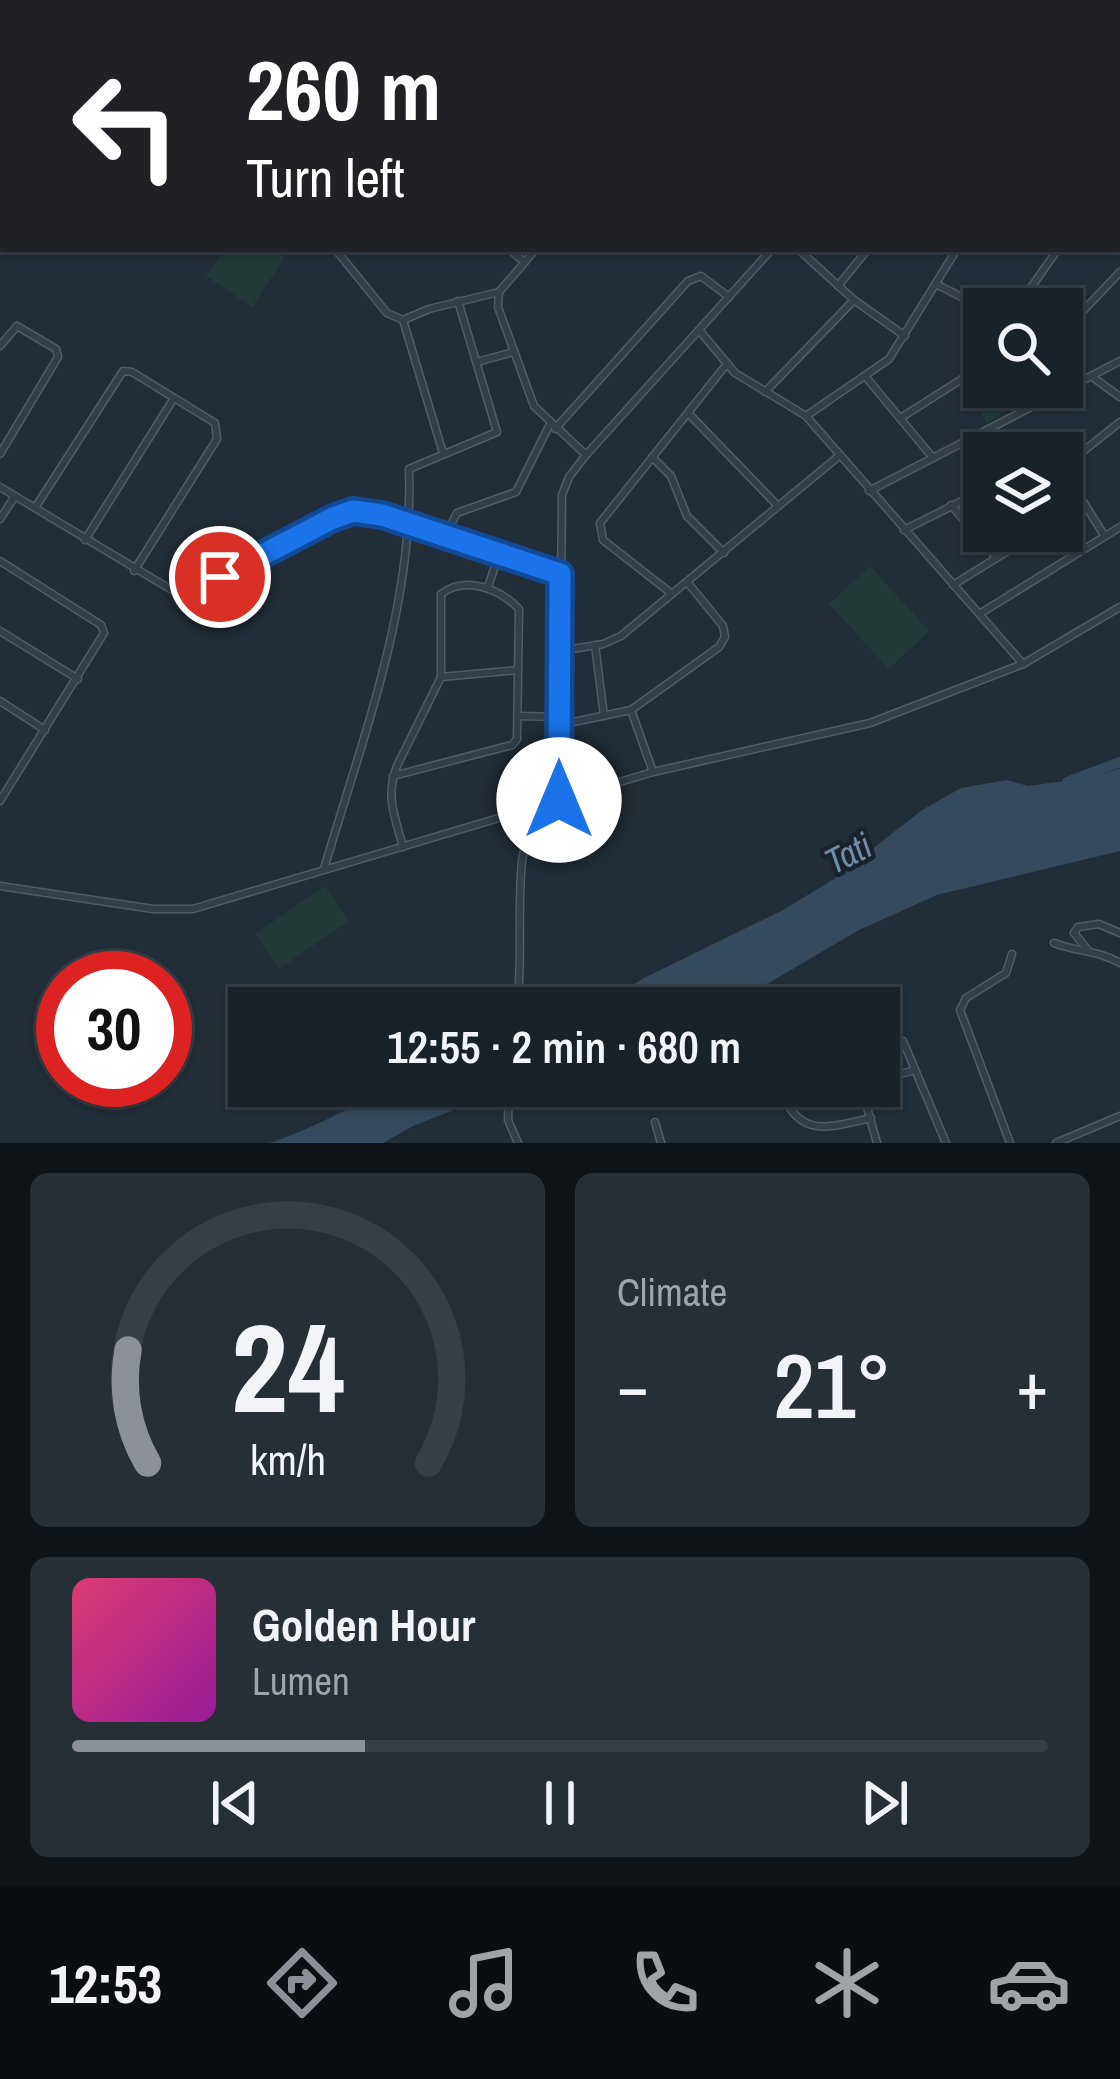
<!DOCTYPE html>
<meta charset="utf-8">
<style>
:root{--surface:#192229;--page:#262f35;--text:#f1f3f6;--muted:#9fa4a8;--line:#373f46;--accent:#8c9099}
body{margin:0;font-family:"Archivo Narrow",sans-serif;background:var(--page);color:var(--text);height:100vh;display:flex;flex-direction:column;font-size:45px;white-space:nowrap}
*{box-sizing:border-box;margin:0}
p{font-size:39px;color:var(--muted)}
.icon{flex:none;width:66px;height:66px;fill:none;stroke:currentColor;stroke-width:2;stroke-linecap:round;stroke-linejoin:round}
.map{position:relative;height:1143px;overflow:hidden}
.drawer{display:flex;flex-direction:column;gap:30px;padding:30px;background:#0e1317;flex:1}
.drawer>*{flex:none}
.banner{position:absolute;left:0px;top:0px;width:1122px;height:252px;box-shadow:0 3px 9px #0004,0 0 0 3px var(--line);background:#202124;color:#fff;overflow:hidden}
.tools{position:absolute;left:963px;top:288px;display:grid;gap:24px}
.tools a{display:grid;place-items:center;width:120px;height:120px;border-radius:0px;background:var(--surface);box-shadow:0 3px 9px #0004,0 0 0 3px var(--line);font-size:60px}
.speed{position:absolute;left:36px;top:951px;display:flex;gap:24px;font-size:60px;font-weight:700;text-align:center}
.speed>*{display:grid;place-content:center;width:156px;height:156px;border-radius:50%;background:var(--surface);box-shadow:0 3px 9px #0004,0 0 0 3px var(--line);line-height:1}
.speed .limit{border:18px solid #d22;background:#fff;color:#111}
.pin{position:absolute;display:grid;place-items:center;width:102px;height:102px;color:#fff;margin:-51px;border:6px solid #fff;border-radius:50%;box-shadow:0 3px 12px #0007}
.me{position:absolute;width:132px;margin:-66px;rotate:0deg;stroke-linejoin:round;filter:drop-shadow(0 0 9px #0008)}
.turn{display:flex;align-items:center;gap:42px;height:252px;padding:0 48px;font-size:54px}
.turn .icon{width:156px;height:156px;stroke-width:2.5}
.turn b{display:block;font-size:84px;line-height:102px}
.big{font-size:90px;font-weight:600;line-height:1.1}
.drawer .tile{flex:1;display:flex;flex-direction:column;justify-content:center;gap:18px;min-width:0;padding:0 42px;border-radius:18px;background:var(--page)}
.drawer .dial{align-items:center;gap:0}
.dial svg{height:312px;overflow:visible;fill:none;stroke:var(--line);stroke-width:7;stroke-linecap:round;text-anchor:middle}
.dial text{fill:var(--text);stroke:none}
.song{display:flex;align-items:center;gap:36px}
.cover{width:144px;height:144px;border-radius:18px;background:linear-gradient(135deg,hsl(340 70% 55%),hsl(300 70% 35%))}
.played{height:12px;border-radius:6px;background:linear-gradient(90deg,var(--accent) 30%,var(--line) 30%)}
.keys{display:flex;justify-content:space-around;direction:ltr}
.heat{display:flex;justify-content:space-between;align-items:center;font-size:66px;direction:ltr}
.drawer .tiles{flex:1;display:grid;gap:30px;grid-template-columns:1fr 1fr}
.tile:last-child{grid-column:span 2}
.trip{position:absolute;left:228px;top:987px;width:672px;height:120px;border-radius:0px;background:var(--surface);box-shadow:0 3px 9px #0004,0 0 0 3px var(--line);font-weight:600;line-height:120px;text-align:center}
.menu{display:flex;height:192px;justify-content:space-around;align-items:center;background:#0a0e10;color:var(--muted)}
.menu .icon{width:84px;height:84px}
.menu .active{color:var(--accent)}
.menu b{font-size:54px;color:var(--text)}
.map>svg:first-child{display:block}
</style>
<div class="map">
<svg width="1120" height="1143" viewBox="0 0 1120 1143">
<rect width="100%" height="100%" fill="#212d37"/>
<g fill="#243a39">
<polygon points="225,249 290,249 252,307 206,276"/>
<polygon points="984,371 984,387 997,387 1010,408 987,423 963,385"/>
<polygon points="870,566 929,631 889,669 829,604"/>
<polygon points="325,886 349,921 279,969 255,934"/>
</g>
<g fill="#354a5e">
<polygon points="1120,768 1120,851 937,895 859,930 726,1008 596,1008 644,978 783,910 834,879 922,810 961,788 1007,780 1028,786 1093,777"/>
<path d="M398,1086H515L413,1126L383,1143H269C314,1129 354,1104 398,1086Z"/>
</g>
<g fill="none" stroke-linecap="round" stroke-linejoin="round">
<polyline stroke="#354a5e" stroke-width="10" points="1067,782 1120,762"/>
<defs>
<g id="minor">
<polyline points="0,0 5,3"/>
<polyline points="219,0 224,3"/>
<polyline points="396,0 399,3"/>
<polyline points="664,0 667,3"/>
<polyline points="898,0 906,3"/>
<polyline points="1088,0 1098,3"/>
<polyline points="66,3 68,0"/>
<polyline points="136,3 138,0"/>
<polyline points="203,3 204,0"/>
<polyline points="348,3 351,0"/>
<polyline points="618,3 620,0"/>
<polyline points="759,3 762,0"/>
<polyline points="948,3 949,0"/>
<polyline points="1119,9 1120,10"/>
<polyline points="0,57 3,53"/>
<polyline points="1119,63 1120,63"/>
<polyline points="0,107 3,109"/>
<polyline points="1119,166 1120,167"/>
<polyline points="0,173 3,170"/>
<polyline points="1119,248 1120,248"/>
<polyline points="335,249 387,313 403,320 429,309 499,292 536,249"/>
<polyline points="509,249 524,262"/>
<polyline points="798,249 854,300 905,336"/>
<polyline points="936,284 985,309"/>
<polyline points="838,286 868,249"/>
<polyline points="499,292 498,307 534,406 586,455"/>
<polyline points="1016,309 1058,249"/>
<polyline points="403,320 443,453"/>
<polyline points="699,330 735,373 806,416 1023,664"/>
<polyline points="1062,333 1120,272"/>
<polyline points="0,346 17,326 56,349 58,357 0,454"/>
<polyline points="477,362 513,352"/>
<polyline points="1062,373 1072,386"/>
<polyline points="865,376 933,458"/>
<polyline points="1094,378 1120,397"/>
<polyline points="765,392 854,300"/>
<polyline points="689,414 778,506"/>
<polyline points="806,416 889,359 957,249"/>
<polyline points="902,417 984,365"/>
<polyline points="555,429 688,281 701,276 729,297"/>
<polyline points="977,438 996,453"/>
<polyline points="652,457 671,476 687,516 724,553"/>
<polyline points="1062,468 1120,422"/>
<polyline points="0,487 175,592 189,592 353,511 382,515 560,574"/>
<polyline points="869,491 1120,361"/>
<polyline points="1062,493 1084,503 1104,535"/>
<polyline points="951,505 996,557"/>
<polyline points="35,508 123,371 132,372 215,423 217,439 134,571"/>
<polyline points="1062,517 1084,503"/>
<polyline points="0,519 15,496"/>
<polyline points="904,530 984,490"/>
<polyline points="445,536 457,513 516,492 549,426"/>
<polyline points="85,540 174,398"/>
<polyline points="0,561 101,625 104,633 0,801"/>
<polyline points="953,585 1040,531"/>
<polyline points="488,587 499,554"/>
<polyline points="672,594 603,540 600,523 726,365"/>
<polyline points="981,613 1120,527"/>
<polyline points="0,631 78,679"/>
<polyline points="595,645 604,716"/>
<polyline points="560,651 603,644 621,636 839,456"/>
<polyline points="441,677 518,670"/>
<polyline points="0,701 45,730"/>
<polyline points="631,710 653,772"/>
<polyline points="520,716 558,717"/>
<polyline points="559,725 631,710 719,647 725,637 723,626 688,583"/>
<path d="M393,776L512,745L517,739L519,609C500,589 465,575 441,594V677L397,766C385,796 395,817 403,847"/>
<polyline points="559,800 562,495 569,477 586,455 772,249"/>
<path d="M324,869C362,739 414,607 409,469L497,432L458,301"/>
<polyline points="0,886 153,909 193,909 653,772 870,723 1023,664 1120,607"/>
<path d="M1054,943C1077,952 1098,950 1120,963"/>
<polyline points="1087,949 1074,933 1078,927 1099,924 1120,933"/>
<path d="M517,1008C523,959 517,910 522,861C524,842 535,824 542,806"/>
<polyline points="903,1041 946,1143"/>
<polyline points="879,1046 893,1076 915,1070"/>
<polyline points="509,1086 508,1120 518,1143"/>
<path d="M778,1086C800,1138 822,1129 871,1118"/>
<polyline points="861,1086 877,1143"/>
<polyline points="655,1122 661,1143"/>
<polyline points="1010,1143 960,1010 966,998 1006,973 1012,954"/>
<polyline points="1056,1143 1120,1116"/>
</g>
</defs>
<use href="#minor" stroke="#515c65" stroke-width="9"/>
<use href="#minor" stroke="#343e48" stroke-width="6"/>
</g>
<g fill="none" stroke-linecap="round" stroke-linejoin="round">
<defs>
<polyline id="route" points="220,577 333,518 353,511 382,515 560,574 559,800"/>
</defs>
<use href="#route" stroke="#114b97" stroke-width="30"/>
<use href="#route" stroke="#1a73e8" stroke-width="21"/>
</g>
<g text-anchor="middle" stroke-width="9" stroke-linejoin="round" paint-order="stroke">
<g font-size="36" font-style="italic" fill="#708da8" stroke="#1a232c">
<text transform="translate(848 853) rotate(-27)" y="13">Tati</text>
</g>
</g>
</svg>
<div class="tools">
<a><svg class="icon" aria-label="search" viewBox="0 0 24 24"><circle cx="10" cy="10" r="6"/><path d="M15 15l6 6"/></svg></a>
<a><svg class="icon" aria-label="layers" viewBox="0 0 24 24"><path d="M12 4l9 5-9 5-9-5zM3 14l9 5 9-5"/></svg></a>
</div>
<div class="speed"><div class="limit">30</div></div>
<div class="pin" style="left:220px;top:577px;background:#d93025"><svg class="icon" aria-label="arrive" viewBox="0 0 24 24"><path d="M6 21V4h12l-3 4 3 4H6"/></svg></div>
<svg class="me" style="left:559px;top:800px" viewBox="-20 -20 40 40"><circle r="19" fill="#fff"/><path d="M0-13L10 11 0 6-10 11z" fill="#1a73e8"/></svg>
<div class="trip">12:55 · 2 min · 680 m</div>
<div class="banner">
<div class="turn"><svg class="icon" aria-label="left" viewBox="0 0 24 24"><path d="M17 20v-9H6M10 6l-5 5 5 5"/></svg><div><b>260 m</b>Turn left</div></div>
</div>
</div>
<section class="drawer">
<div class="tiles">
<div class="tile dial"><svg viewBox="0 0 100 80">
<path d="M14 69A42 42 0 1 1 86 69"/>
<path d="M14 69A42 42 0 0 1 9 40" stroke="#8c9099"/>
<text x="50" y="56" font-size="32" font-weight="700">24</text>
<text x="50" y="72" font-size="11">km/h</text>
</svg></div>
<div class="tile"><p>Climate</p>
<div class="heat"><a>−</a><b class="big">21°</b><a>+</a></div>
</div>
<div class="tile">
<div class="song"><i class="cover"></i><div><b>Golden Hour</b><p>Lumen</p></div></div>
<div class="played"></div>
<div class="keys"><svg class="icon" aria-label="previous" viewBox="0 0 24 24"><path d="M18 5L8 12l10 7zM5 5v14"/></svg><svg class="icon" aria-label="pause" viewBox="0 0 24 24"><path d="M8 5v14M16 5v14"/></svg><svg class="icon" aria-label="next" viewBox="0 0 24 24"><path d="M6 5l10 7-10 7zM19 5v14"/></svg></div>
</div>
</div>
</section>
<nav class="menu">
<b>12:53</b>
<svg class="icon active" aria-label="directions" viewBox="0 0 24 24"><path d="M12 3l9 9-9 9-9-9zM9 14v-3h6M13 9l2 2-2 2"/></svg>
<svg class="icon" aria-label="music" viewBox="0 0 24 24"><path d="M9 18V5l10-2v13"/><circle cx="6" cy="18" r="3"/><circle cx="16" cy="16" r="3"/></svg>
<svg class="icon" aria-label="phone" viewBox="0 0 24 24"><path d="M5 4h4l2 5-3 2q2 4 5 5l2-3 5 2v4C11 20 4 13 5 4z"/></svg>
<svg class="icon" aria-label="climate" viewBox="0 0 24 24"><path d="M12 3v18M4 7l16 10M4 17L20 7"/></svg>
<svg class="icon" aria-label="car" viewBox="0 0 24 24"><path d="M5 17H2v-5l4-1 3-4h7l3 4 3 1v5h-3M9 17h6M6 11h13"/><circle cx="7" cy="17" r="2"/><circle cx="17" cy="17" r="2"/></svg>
</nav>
